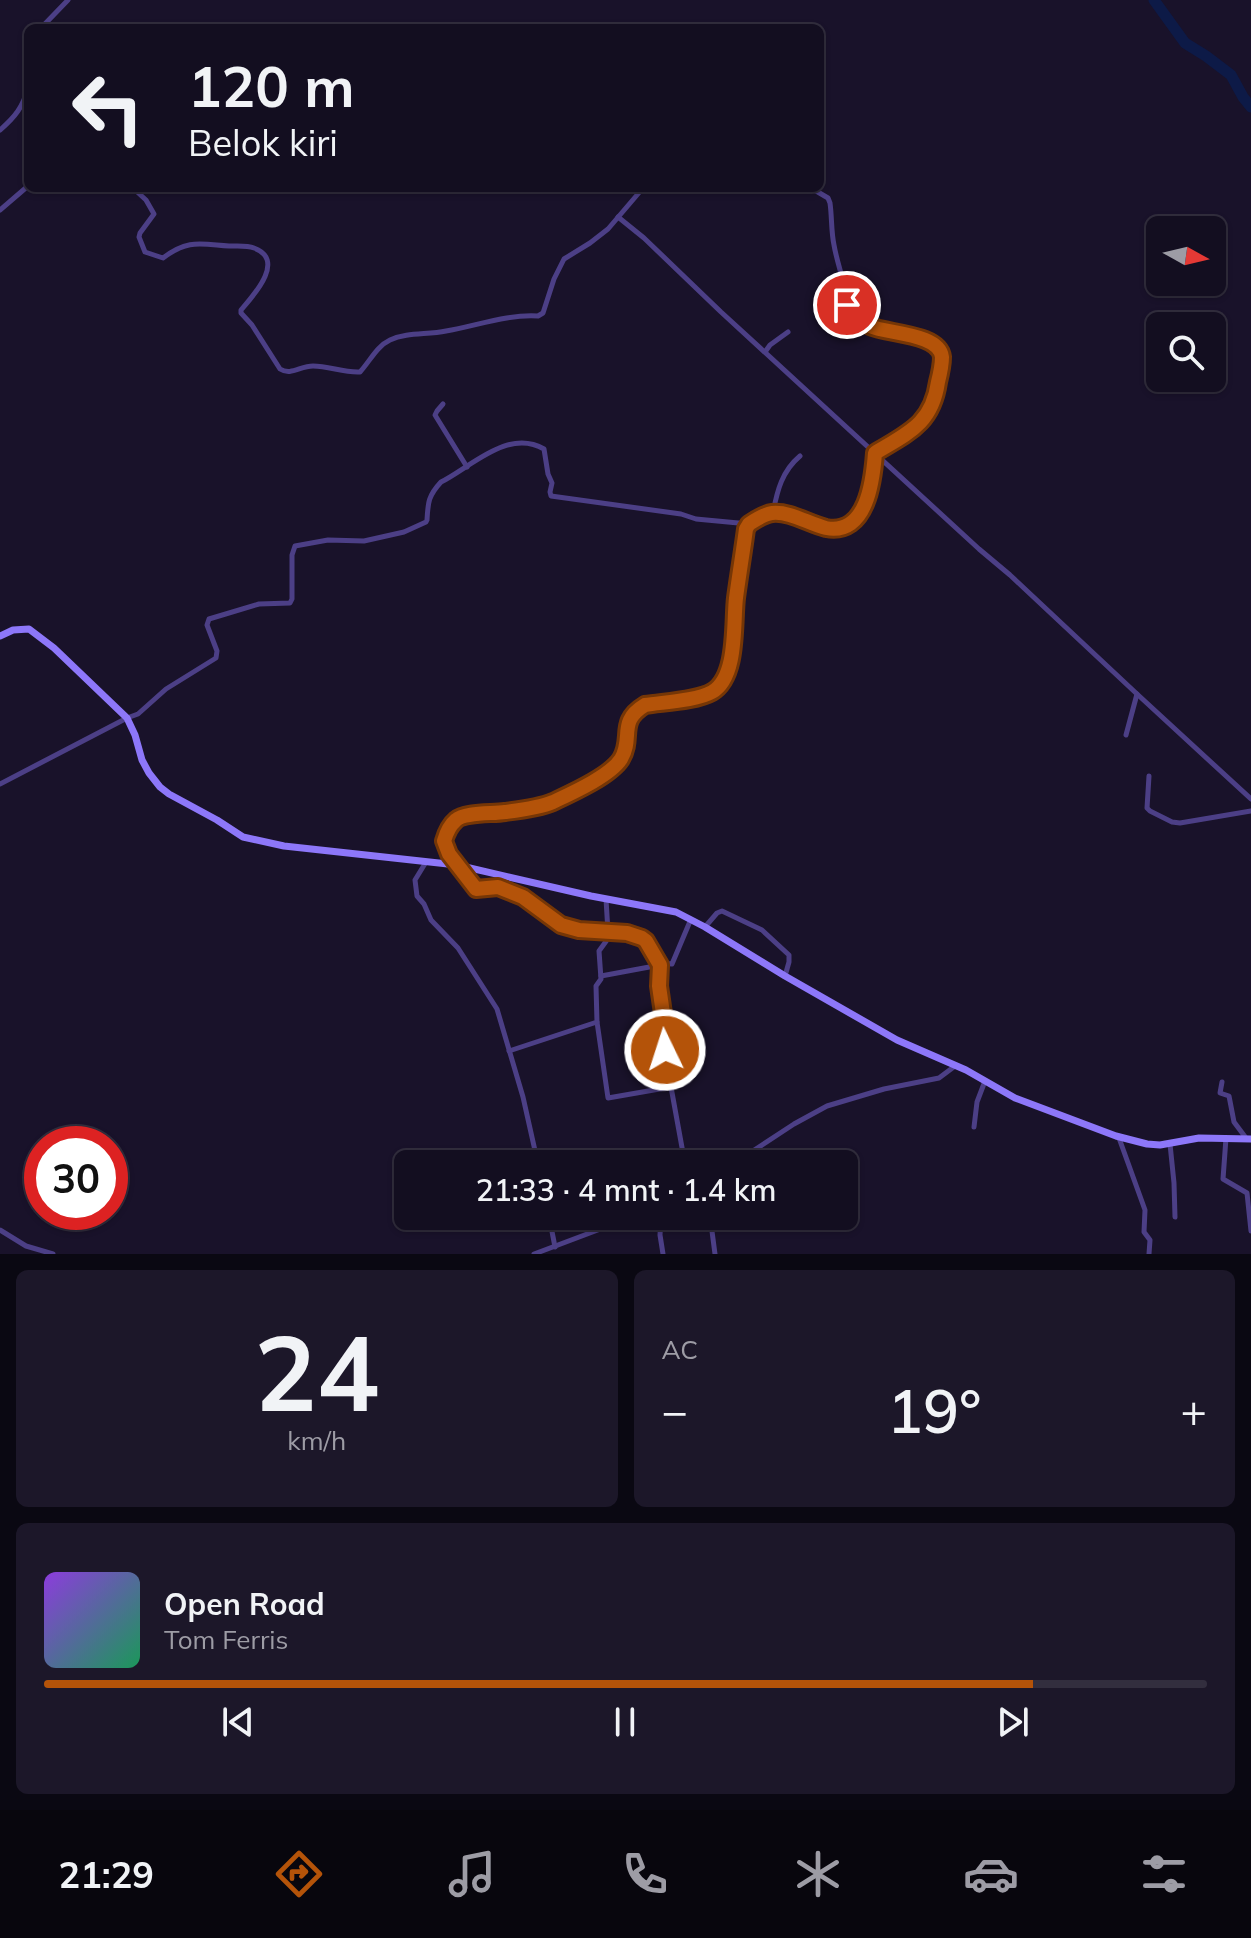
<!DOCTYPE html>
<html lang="id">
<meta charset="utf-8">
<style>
:root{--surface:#130e20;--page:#1c1729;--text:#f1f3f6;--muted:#9d9ca5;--line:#322e3e;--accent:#b45309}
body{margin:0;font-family:Mulish,sans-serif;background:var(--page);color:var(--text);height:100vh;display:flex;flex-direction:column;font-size:30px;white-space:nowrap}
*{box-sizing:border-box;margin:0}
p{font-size:26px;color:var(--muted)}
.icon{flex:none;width:44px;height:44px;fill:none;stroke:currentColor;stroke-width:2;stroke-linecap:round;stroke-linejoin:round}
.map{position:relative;height:1254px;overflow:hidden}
.side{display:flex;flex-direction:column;gap:16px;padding:16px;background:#0a0812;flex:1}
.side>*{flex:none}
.top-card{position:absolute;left:24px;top:24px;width:800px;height:168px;border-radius:12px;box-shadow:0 2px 6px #0004,0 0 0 2px var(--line);background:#130e20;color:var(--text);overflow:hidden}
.needle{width:52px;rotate:98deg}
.buttons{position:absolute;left:1146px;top:216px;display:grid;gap:16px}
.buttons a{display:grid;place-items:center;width:80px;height:80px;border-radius:12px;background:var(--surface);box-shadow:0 2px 6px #0004,0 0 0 2px var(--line);font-size:40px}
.speed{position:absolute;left:24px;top:1126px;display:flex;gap:16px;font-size:40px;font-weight:700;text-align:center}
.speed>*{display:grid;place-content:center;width:104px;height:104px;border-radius:50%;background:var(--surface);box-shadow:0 2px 6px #0004,0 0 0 2px var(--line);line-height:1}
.speed .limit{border:12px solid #d22;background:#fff;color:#111}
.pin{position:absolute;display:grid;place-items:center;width:68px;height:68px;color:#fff;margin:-34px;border:4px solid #fff;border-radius:50%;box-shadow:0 2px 8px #0007}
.me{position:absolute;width:88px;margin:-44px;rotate:356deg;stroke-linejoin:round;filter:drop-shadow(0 0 6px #0008)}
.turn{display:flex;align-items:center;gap:28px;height:168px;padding:0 32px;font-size:36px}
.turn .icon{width:104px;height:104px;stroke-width:2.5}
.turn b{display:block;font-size:56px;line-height:68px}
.big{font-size:60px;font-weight:600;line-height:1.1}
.side .widget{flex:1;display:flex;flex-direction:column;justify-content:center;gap:12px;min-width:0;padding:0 28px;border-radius:12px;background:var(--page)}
.side .dial{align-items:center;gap:0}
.dial b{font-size:104px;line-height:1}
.song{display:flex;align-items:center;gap:24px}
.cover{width:96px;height:96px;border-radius:12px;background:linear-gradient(135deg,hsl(270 70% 55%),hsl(150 70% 35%))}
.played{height:8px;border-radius:4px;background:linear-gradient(90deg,var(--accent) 85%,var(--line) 85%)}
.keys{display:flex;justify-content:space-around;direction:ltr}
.heat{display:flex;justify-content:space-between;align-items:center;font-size:44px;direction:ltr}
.side .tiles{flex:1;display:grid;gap:16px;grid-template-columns:1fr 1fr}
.widget:last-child{grid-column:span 2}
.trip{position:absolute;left:394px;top:1150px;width:464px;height:80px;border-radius:12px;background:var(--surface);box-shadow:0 2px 6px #0004,0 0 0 2px var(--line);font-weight:600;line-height:80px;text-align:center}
.dock{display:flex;height:128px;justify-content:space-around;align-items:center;background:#08060d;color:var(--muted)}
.dock .icon{width:56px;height:56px}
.dock .on{color:var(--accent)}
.dock b{font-size:36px;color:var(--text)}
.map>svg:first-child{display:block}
</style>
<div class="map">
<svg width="1251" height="1254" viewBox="0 0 1251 1254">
<rect width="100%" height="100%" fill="#19122a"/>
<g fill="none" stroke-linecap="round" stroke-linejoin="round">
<polyline stroke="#0d1a47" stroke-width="11" points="1154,0 1185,43 1206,56 1231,75 1243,97 1251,107"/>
<g stroke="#4c3f86" stroke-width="5">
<polyline points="41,28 68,0"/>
<path d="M0,130C15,117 23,107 28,88"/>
<path d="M133,188L146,200L154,214L140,233L139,237L145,252L163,258C188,239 200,244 229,246C237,246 247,245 254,248C287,260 252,297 241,310V313L252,325L280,369C291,376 300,366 313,366C329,366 344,373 360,372C370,361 377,346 390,340C407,332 427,335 446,331C476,326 507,314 538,316L543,313L554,279L564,259L590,243L608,229L643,188"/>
<polyline points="0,210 28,186"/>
<polyline points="618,217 644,238 721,312 979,549 1010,575 1137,694 1126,735"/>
<polyline points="765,352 770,345 788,332"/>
<polyline points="443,404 437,411 435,415 467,467"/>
<path d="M773,513C777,491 782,471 800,456"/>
<polyline points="1137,694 1251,799"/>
<polyline points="1149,776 1147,808 1150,811 1172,822 1180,823 1251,811"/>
<path d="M0,784L127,718L138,714L166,689L216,658L217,651L207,625L209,619L259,604L290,603L292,599V555L295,546L328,540L364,541L404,532L426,522L427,520C428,503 428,496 441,482C471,467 508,428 544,449L548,474L552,483L550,492L551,496L681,514L696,519L749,524"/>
<polyline points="426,862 415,880 417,896 424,904 431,920 458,948 497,1009 523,1097 538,1164"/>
<polyline points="705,927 717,913 722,911 762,930 789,955 789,962 785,976"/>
<path d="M659,963L646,941L639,936L627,933L579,930L561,925L523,897L498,887L476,889L449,854L444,841C446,834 450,825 456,820C465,813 493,814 505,812C521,810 539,808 553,802C572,793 611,776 621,759C634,737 617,722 645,705L711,693L719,687L725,677L733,643L736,600L749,524C755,520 764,514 771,513C790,512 809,524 826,528C867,536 872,479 875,453C907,434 931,425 938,384C939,376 943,362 941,354C936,334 891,334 875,328C865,325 856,318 851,310C845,302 845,291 843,281C840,269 836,257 834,245C831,231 832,217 830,203L828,198L811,188"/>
<polyline points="601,976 660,965"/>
<polyline points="597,1022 608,1098 671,1087"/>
<polyline points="509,1051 597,1022 596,986 601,979 599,951 607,940 608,932 606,899"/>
<polyline points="1222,1082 1220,1093 1229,1096 1234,1122 1246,1138"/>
<polyline points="974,1127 977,1102 985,1081"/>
<polyline points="1119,1138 1145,1210 1144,1232 1150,1240 1149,1254"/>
<polyline points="1226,1138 1223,1179 1247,1193 1251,1231"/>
<polyline points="1170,1144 1174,1183 1175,1217"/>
<polyline points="685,1164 671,1087 665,1075 665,1027 659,986 659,963 672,964 691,919"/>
<polyline points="733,1164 794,1124 827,1106 884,1089 939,1078 955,1066"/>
<polyline points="549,1216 555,1247"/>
<polyline points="661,1216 660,1235 663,1254"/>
<polyline points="710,1216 715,1254"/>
<polyline points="0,1230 26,1246 53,1254"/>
<polyline points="534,1254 611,1225 627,1216"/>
</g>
<polyline stroke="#8d77f9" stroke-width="7" points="0,636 13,630 29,629 54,648 127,718 135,735 142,760 149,773 160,787 169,794 217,820 243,837 284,846 457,865 591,896 676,912 705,927 785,976 897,1040 966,1070 1015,1098 1116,1136 1147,1144 1160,1145 1199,1138 1251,1139"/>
</g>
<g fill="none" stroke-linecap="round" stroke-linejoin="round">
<defs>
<path id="route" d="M665,1050V1027L659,986L660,965L646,941L642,938L627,933L579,930L561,925L523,897L498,887L476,889L449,854L444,841C446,834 450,825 456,820C465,812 492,814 505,812C521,810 539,808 553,802C572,793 610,776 621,759C634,737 617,722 645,705C664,702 696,701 712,692C738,677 733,623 736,598C739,575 743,552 746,529L749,524C755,520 764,514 772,513C790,511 809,524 826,528C867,536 873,480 875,453C908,433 932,424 938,382C940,374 942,364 942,357C939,333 886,334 870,326C860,321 853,314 847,305"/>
</defs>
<use href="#route" stroke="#753606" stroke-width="20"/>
<use href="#route" stroke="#b45309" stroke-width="14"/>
</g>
</svg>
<div class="buttons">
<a><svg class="needle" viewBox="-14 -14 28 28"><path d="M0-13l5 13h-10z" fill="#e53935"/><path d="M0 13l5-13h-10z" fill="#9d9ca5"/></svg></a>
<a><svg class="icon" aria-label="search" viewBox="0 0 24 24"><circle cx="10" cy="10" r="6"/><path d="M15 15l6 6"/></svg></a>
</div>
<div class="speed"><div class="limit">30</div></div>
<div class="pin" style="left:847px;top:305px;background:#d93025"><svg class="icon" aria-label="arrive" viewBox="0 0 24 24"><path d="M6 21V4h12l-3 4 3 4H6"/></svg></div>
<svg class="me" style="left:665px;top:1050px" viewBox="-20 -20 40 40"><circle r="17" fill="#b45309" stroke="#fff" stroke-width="3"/><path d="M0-11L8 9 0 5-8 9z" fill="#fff"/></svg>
<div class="trip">21:33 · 4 mnt · 1.4 km</div>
<div class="top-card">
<div class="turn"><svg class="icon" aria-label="left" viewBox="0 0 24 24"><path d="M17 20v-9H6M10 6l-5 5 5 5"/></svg><div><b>120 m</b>Belok kiri</div></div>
</div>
</div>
<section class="side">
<div class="tiles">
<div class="widget dial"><b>24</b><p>km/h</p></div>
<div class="widget"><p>AC</p>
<div class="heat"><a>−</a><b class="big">19°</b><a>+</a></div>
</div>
<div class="widget">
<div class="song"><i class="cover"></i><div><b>Open Road</b><p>Tom Ferris</p></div></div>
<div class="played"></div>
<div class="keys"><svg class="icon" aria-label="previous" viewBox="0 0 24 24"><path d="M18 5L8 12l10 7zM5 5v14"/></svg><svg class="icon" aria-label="pause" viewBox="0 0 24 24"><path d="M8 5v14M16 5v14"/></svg><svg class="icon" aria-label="next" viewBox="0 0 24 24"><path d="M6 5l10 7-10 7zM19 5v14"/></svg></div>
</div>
</div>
</section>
<nav class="dock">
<b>21:29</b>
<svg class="icon on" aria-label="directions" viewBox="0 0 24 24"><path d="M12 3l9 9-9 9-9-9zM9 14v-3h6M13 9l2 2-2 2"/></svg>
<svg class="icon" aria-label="music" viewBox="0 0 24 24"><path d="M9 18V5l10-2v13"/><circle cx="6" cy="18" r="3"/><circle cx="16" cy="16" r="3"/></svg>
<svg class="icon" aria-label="phone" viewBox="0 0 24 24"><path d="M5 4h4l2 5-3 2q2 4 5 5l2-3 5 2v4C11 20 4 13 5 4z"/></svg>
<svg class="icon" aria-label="climate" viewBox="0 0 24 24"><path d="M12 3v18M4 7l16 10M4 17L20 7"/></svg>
<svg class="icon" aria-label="car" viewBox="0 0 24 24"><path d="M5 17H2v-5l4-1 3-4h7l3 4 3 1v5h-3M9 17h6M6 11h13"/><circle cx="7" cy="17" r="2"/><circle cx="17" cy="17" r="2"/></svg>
<svg class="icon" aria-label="filters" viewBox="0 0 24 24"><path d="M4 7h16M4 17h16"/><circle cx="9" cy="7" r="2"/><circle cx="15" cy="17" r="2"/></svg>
</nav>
